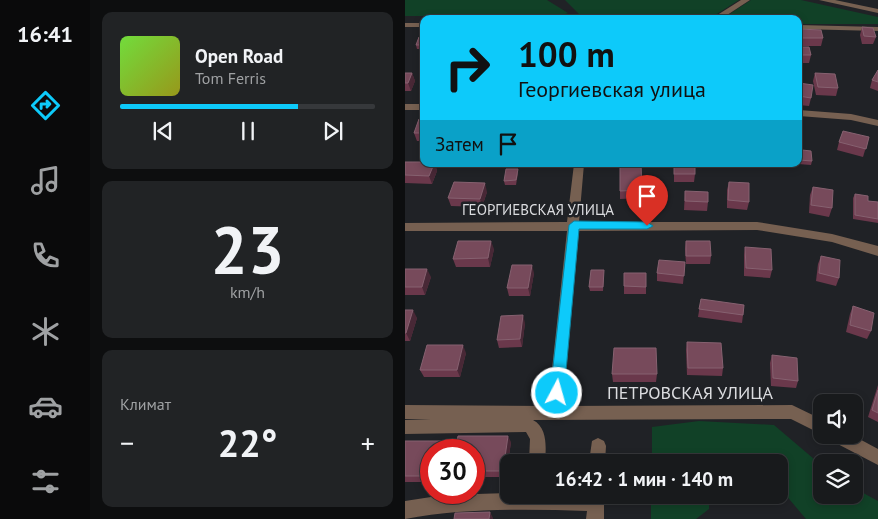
<!DOCTYPE html>
<html lang="ru">
<meta charset="utf-8">
<style>
:root{--surface:#181a1c;--page:#212325;--text:#f1f3f6;--muted:#9fa1a3;--line:#36383b;--accent:#0dcafa}
body{margin:0;font-family:"PT Sans",sans-serif;background:var(--page);color:var(--text);height:100vh;display:flex;flex-direction:column;font-size:19px;white-space:nowrap}
*{box-sizing:border-box;margin:0}
p{font-size:16px;color:var(--muted)}
.icon{flex:none;width:28px;height:28px;fill:none;stroke:currentColor;stroke-width:2;stroke-linecap:round;stroke-linejoin:round}
.map{position:relative;flex:1;overflow:hidden}
.side{display:flex;flex-direction:column;gap:12px;padding:12px;background:#0d0e0f;width:315px}
.side>*{flex:none}
.guide{position:absolute;left:15px;top:15px;width:382px;height:152px;border-radius:10px;box-shadow:0 2px 8px #0003,0 0 0 1px var(--line);background:#0dcafa;color:#111;overflow:hidden}
.buttons{position:absolute;left:408px;top:394px;display:grid;gap:10px}
.buttons a{display:grid;place-items:center;width:50px;height:50px;border-radius:10px;background:var(--surface);box-shadow:0 2px 8px #0003,0 0 0 1px var(--line);font-size:25px}
.speed{position:absolute;left:15px;top:439px;display:flex;gap:10px;font-size:25px;font-weight:700;text-align:center}
.speed>*{display:grid;place-content:center;width:65px;height:65px;border-radius:50%;background:var(--surface);box-shadow:0 2px 8px #0003,0 0 0 1px var(--line);line-height:1}
.speed .limit{border:8px solid #d22;background:#fff;color:#111}
.pin{position:absolute;display:grid;place-items:center;width:42px;height:42px;color:#fff;margin:-51px -21px;border-radius:50% 50% 50% 0;rotate:-45deg;box-shadow:0 0 5px #0007}
.pin .icon{rotate:45deg}
.me{position:absolute;width:55px;margin:-28px;rotate:6deg;stroke-linejoin:round;filter:drop-shadow(0 0 4px #0008)}
.turn{display:flex;align-items:center;gap:18px;height:105px;padding:0 15px;font-size:22px}
.turn .icon{width:65px;height:65px;stroke-width:2.5}
.turn b{display:block;font-size:35px;line-height:42px}
.then{display:flex;align-items:center;height:48px;padding:0 15px;background:#0003;gap:10px;font-size:19px}
.big{font-size:38px;font-weight:700;line-height:1.1}
.side .tile{flex:1;display:flex;flex-direction:column;justify-content:center;gap:8px;min-width:0;padding:0 18px;border-radius:10px;background:var(--page)}
.side .dial{align-items:center;gap:0}
.dial b{font-size:65px;line-height:1}
.song{display:flex;align-items:center;gap:15px}
.cover{width:60px;height:60px;border-radius:8px;background:linear-gradient(135deg,hsl(100 70% 55%),hsl(60 70% 35%))}
.played{height:5px;border-radius:2px;background:linear-gradient(90deg,var(--accent) 70%,var(--line) 70%)}
.keys{display:flex;justify-content:space-around;direction:ltr}
.heat{display:flex;justify-content:space-between;align-items:center;font-size:28px;direction:ltr}
.trip{position:absolute;left:95px;top:454px;width:288px;height:50px;border-radius:10px;background:var(--surface);box-shadow:0 2px 8px #0003,0 0 0 1px var(--line);font-weight:700;line-height:50px;text-align:center}
main{display:flex;flex:1;min-height:0}
.dock{display:flex;flex-direction:column;width:90px;justify-content:space-around;align-items:center;background:#0a0a0b;color:var(--muted)}
.dock .icon{width:35px;height:35px}
.dock .current{color:var(--accent)}
.dock b{font-size:22px;color:var(--text)}
.map>svg:first-child{display:block}
</style>
<main>
<nav class="dock">
<b>16:41</b>
<svg class="icon current" aria-label="directions" viewBox="0 0 24 24"><path d="M12 3l9 9-9 9-9-9zM9 14v-3h6M13 9l2 2-2 2"/></svg>
<svg class="icon" aria-label="music" viewBox="0 0 24 24"><path d="M9 18V5l10-2v13"/><circle cx="6" cy="18" r="3"/><circle cx="16" cy="16" r="3"/></svg>
<svg class="icon" aria-label="phone" viewBox="0 0 24 24"><path d="M5 4h4l2 5-3 2q2 4 5 5l2-3 5 2v4C11 20 4 13 5 4z"/></svg>
<svg class="icon" aria-label="climate" viewBox="0 0 24 24"><path d="M12 3v18M4 7l16 10M4 17L20 7"/></svg>
<svg class="icon" aria-label="car" viewBox="0 0 24 24"><path d="M5 17H2v-5l4-1 3-4h7l3 4 3 1v5h-3M9 17h6M6 11h13"/><circle cx="7" cy="17" r="2"/><circle cx="17" cy="17" r="2"/></svg>
<svg class="icon" aria-label="filters" viewBox="0 0 24 24"><path d="M4 7h16M4 17h16"/><circle cx="9" cy="7" r="2"/><circle cx="15" cy="17" r="2"/></svg>
</nav>
<section class="side">
<div class="tile">
<div class="song"><i class="cover"></i><div><b>Open Road</b><p>Tom Ferris</p></div></div>
<div class="played"></div>
<div class="keys"><svg class="icon" aria-label="previous" viewBox="0 0 24 24"><path d="M18 5L8 12l10 7zM5 5v14"/></svg><svg class="icon" aria-label="pause" viewBox="0 0 24 24"><path d="M8 5v14M16 5v14"/></svg><svg class="icon" aria-label="next" viewBox="0 0 24 24"><path d="M6 5l10 7-10 7zM19 5v14"/></svg></div>
</div>
<div class="tile dial"><b>23</b><p>km/h</p></div>
<div class="tile"><p>Климат</p>
<div class="heat"><a>−</a><b class="big">22°</b><a>+</a></div>
</div>
</section>
<div class="map">
<svg width="473" height="519" viewBox="0 0 473 519">
<rect width="100%" height="100%" fill="#202226"/>
<g fill="#114127">
<polygon points="0,0 142,0 163,13 156,16 0,16"/>
<polygon points="160,0 334,0 304,19 183,19 176,16"/>
<polygon points="346,0 396,0 473,17 473,24 394,24 394,19 317,19"/>
<polygon points="294,421 369,425 416,465 416,495 449,495 449,488 473,501 473,519 401,519 374,487 374,462 247,462 247,427"/>
<polygon points="246,495 304,495 304,509 291,519 246,519"/>
</g>
<g fill="none" stroke-linecap="round" stroke-linejoin="round">
<g fill="#766051" fill-rule="evenodd">
<polygon points="336,0 345,0 316,19 306,19"/>
<polygon points="414,0 430,0 473,9 473,13"/>
<rect x="0" y="23" width="19" height="4"/>
<polygon points="394,25 473,27 473,31 394,29"/>
<rect x="0" y="104" width="19" height="6"/>
<polygon points="394,110 446,114 473,120 473,126 446,120 394,116"/>
<path d="M169,164H179L174,222H352L427,234L473,246V256L427,242L352,230L174,231L158,406L387,405L416,419V434L386,419L128,420C143,428 141,448 140,462H124L125,439L121,432L0,434V420L26,419H0V405L143,406L162,231H0V223L162,222Z"/>
<polygon points="423,435 447,435 473,449 473,465 425,440"/>
<polygon points="193,438 199,441 201,446 200,462 184,462 187,441"/>
<path d="M104,493V495H199V519H181L182,511C121,509 60,508 0,519V501L39,495Z"/>
</g>
</g>
<g fill="#6a384b">
<polygon points="457,27 471,37 468,44 457,44 455,35"/>
<polygon points="394,29 418,38 416,46 395,46 394,42"/>
<polygon points="19,37 19,49 12,49 11,45"/>
<polygon points="394,47 406,55 404,63 394,63"/>
<polygon points="473,70 473,91 465,88 467,80"/>
<polygon points="0,73 7,73 10,81 6,91 0,91"/>
<polygon points="410,73 433,88 431,96 411,95 408,81"/>
<polygon points="394,83 406,98 404,106 394,105"/>
<polygon points="19,119 19,141 12,141 9,133"/>
<polygon points="394,119 396,128 395,131 397,150 407,161 406,165 393,164 394,164"/>
<polygon points="464,137 458,157 432,150 434,142"/>
<polygon points="0,162 19,164 30,164 32,171 27,184 0,183"/>
<polygon points="269,164 290,174 289,182 269,182"/>
<polygon points="215,165 237,190 237,198 215,199"/>
<polygon points="113,173 111,185 100,185 99,181"/>
<polygon points="324,182 344,202 342,210 322,208 322,190"/>
<polygon points="408,187 427,208 424,217 404,213 405,195"/>
<polygon points="280,191 303,202 302,211 279,210"/>
<polygon points="82,192 77,207 46,206 43,198"/>
<polygon points="450,194 463,201 473,202 473,223 448,219 448,198"/>
<polygon points="281,241 306,256 305,264 281,264 280,249"/>
<polygon points="340,247 367,270 365,278 339,276 339,255"/>
<polygon points="89,249 85,267 51,267 48,259"/>
<polygon points="416,256 434,278 431,286 411,281 413,264"/>
<polygon points="280,262 278,284 252,281 252,273"/>
<polygon points="0,269 26,277 20,295 0,295"/>
<polygon points="199,270 198,291 185,291 184,287"/>
<polygon points="129,273 125,296 104,296 102,288"/>
<polygon points="241,273 241,294 219,294 219,286"/>
<polygon points="296,299 338,315 337,323 293,317"/>
<polygon points="448,306 466,331 462,339 441,332 445,314"/>
<polygon points="0,310 12,318 5,341 0,341"/>
<polygon points="120,323 117,347 94,348 92,340"/>
<polygon points="282,342 318,368 317,376 282,375 281,350"/>
<polygon points="61,353 55,377 19,377 15,370"/>
<polygon points="367,355 393,381 391,388 366,386 365,363"/>
<polygon points="207,374 252,374 251,382 208,382"/>
<polygon points="473,385 473,422 463,417"/>
<polygon points="0,441 106,442 101,477 69,477 69,450 26,450 26,482 0,482"/>
</g>
<g fill="#482836">
<polygon points="7,73 10,81 6,91 3,83"/>
<polygon points="29,164 30,164 32,171 27,184 24,176"/>
<polygon points="80,183 82,192 77,207 75,199"/>
<polygon points="86,241 89,249 85,267 83,258"/>
<polygon points="127,265 129,273 125,296 123,288"/>
<polygon points="22,269 26,277 20,295 17,287"/>
<polygon points="8,310 12,318 5,341 1,333"/>
<polygon points="118,315 120,323 117,347 115,339"/>
<polygon points="58,345 61,353 55,377 52,370"/>
<polygon points="103,436 106,442 101,477 98,471"/>
<polygon points="85,512 88,518 88,519 84,519"/>
</g>
<g fill="#774a5b" stroke="#866170">
<polygon points="457,27 468,28 471,37 459,36"/>
<polygon points="394,29 416,30 418,38 396,38"/>
<polygon points="14,37 19,37 19,45 11,45"/>
<polygon points="394,47 404,47 406,55 394,55"/>
<polygon points="473,70 473,82 467,80"/>
<polygon points="0,73 7,73 3,83 0,83"/>
<polygon points="410,73 430,74 433,88 413,87"/>
<polygon points="394,83 408,85 406,98 394,96"/>
<polygon points="14,119 19,119 19,133 9,133"/>
<polygon points="394,119 395,119 396,128 394,128"/>
<polygon points="394,131 395,131 397,150 406,151 407,161 394,160"/>
<polygon points="438,131 464,137 461,149 434,142"/>
<polygon points="0,162 19,162 19,164 29,164 24,176 0,175"/>
<polygon points="236,164 237,190 215,191 215,165"/>
<rect x="269" y="164" width="21" height="10"/>
<polygon points="101,169 113,169 111,180 99,181"/>
<polygon points="49,182 80,183 75,199 43,198"/>
<polygon points="324,182 344,183 344,202 323,200"/>
<polygon points="408,187 428,190 427,208 406,205"/>
<polygon points="280,191 303,192 303,202 280,201"/>
<polygon points="450,194 463,196 463,201 473,202 473,219 450,215"/>
<polygon points="53,241 86,241 83,258 48,259"/>
<polygon points="281,241 305,241 306,256 281,256"/>
<polygon points="340,247 366,249 367,270 341,268"/>
<polygon points="416,256 435,260 434,278 414,273"/>
<polygon points="254,260 280,262 279,276 252,273"/>
<polygon points="107,265 127,265 123,288 102,288"/>
<polygon points="0,269 22,269 17,287 0,287"/>
<polygon points="186,270 199,270 198,287 184,287"/>
<polygon points="219,273 241,273 241,287 219,286"/>
<polygon points="296,299 339,305 338,315 294,309"/>
<polygon points="448,306 469,313 466,331 445,325"/>
<polygon points="0,310 8,310 1,333 0,333"/>
<polygon points="118,315 115,339 92,340 96,316"/>
<polygon points="282,342 316,343 318,368 283,368"/>
<polygon points="22,345 58,345 52,370 15,370"/>
<polygon points="209,348 251,348 252,374 207,374"/>
<polygon points="367,355 392,358 393,381 368,378"/>
<polygon points="473,390 473,413 467,410"/>
<polygon points="53,436 103,436 98,471 69,471 69,450 26,450 26,476 0,476 0,441 52,441"/>
<polygon points="85,512 84,519 49,519 50,513"/>
</g>
<polygon fill="#0dcafa" stroke="#0883a2" points="169,221 242,222 248,226 242,229 174,229 159,393 157,398 152,400 147,398 145,393 164,225"/>
<g text-anchor="middle" stroke-width="5" stroke-linejoin="round" paint-order="stroke">
<g font-size="15" fill="#dbdcdf" stroke="#202226">
<text x="133" y="215">ГЕОРГИЕВСКАЯ УЛИЦА</text>
</g>
<g font-size="18" fill="#dbdcdf" stroke="#202226">
<text x="285" y="399">ПЕТРОВСКАЯ УЛИЦА</text>
</g>
</g>
</svg>
<div class="buttons">
<a><svg class="icon" aria-label="sound" viewBox="0 0 24 24"><path d="M4 9h4l5-4v14l-5-4H4zM17 9q2 3 0 6"/></svg></a>
<a><svg class="icon" aria-label="layers" viewBox="0 0 24 24"><path d="M12 4l9 5-9 5-9-5zM3 14l9 5 9-5"/></svg></a>
</div>
<div class="speed"><div class="limit">30</div></div>
<div class="pin" style="left:242px;top:226px;background:#d93025"><svg class="icon" aria-label="arrive" viewBox="0 0 24 24"><path d="M6 21V4h12l-3 4 3 4H6"/></svg></div>
<svg class="me" style="left:152px;top:393px" viewBox="-20 -20 40 40"><circle r="17" fill="#0dcafa" stroke="#fff" stroke-width="3"/><path d="M0-11L8 9 0 5-8 9z" fill="#fff"/></svg>
<div class="trip">16:42 · 1 мин · 140 m</div>
<div class="guide">
<div class="turn"><svg class="icon" aria-label="right" viewBox="0 0 24 24"><path d="M7 20v-9h11M14 6l5 5-5 5"/></svg><div><b>100 m</b>Георгиевская улица</div></div>
<div class="then">Затем<svg class="icon" aria-label="arrive" viewBox="0 0 24 24"><path d="M6 21V4h12l-3 4 3 4H6"/></svg></div>
</div>
</div>
</main>
